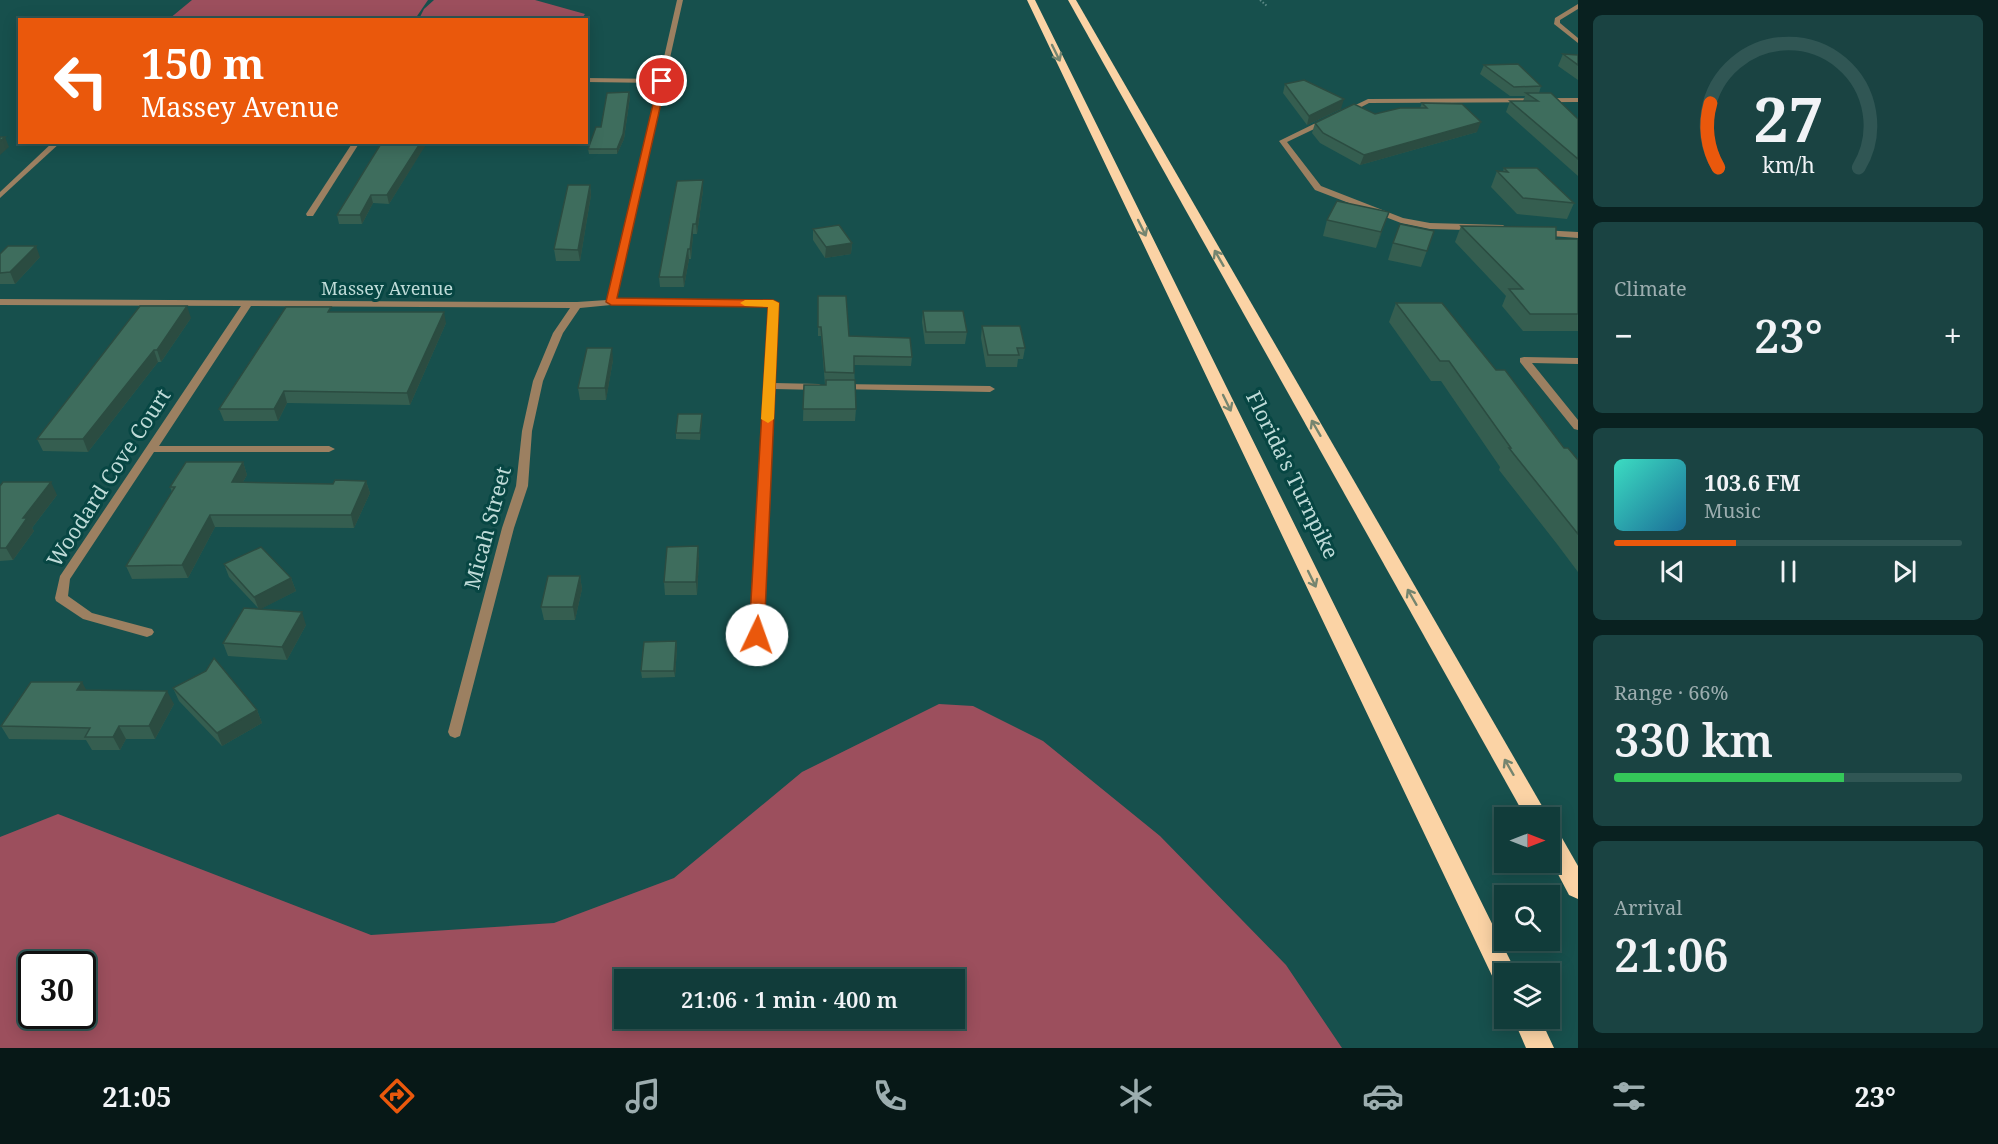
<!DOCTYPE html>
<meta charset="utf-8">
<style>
:root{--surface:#113c3a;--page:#1a4342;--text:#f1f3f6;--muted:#9cadaf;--line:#305654;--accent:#ea580c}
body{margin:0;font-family:"Noto Serif",serif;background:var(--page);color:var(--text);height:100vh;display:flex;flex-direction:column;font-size:22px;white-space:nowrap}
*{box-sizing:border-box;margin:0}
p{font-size:20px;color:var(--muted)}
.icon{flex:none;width:33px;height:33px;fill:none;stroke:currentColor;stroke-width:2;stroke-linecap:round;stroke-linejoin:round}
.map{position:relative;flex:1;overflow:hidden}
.side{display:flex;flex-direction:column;gap:15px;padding:15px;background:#092120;width:420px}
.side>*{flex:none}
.banner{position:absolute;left:18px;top:18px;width:570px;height:126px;border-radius:0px;box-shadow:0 3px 15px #0003,0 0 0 2px var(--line);background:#ea580c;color:#fff;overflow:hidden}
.needle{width:39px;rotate:90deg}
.controls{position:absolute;left:1494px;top:807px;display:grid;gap:12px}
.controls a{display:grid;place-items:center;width:66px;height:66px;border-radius:0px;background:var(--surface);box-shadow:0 3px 15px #0003,0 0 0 2px var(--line);font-size:30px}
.speed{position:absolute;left:18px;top:951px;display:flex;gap:12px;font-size:30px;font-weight:700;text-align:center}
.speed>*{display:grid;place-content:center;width:78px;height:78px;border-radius:50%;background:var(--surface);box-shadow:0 3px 15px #0003,0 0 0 2px var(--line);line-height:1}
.speed .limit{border:3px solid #111;border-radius:9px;background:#fff;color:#111}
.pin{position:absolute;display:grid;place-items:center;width:51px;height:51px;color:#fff;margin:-26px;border:3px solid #fff;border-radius:50%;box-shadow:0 2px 6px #0007}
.me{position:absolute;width:66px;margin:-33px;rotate:3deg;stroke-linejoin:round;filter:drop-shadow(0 0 4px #0008)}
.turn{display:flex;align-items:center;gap:21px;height:126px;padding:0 24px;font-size:27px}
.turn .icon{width:78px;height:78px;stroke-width:2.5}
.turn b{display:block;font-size:42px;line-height:51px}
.big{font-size:45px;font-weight:600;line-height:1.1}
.side .widget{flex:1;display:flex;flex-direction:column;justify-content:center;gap:9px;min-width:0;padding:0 21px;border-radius:9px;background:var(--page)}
.side .dial{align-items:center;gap:0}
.dial svg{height:156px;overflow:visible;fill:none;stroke:var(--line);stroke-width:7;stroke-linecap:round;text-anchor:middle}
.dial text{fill:var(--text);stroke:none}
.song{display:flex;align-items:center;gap:18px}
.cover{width:72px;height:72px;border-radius:9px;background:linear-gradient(135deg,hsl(170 70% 55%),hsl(200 70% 35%))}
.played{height:6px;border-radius:3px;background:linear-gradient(90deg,var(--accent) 35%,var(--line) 35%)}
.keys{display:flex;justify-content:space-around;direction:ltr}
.heat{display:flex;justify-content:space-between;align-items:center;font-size:33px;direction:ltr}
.charge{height:9px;border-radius:4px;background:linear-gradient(90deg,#34c759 66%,var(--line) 0)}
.trip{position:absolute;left:614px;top:969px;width:351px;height:60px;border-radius:0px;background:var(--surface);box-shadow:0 3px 15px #0003,0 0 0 2px var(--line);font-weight:600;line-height:60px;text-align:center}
.menu{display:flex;height:96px;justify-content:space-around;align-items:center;background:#071817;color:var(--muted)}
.menu .icon{width:42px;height:42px}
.menu .active{color:var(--accent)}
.menu b{font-size:27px;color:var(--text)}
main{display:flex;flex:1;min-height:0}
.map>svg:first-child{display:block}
</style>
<main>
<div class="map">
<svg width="1578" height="1048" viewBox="0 0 1578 1048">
<rect width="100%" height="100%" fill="#17504d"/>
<g fill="#9c4f5d" fill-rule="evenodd">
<polygon points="192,0 428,0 415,19 169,19"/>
<polygon points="434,0 535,0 585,14 581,20 423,19 420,17 424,9"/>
<path d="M939,704L973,706L1043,741L1160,836L1286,965L1342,1048H0V837L58,814L371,935L554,923L674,878L802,772ZM32,964H82V1016H32ZM624,980H954V1018H624Z"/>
</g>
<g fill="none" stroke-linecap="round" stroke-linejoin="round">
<polyline stroke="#5d8a87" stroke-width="2" stroke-dasharray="1.5 2" stroke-linecap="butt" points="1260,0 1267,6"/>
<g fill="#9c8061" fill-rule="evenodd">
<polygon points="1578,4 1578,9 1560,20 1560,23 1578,38 1578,43 1554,24 1555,18"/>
<polygon points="1578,98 1578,102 1369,103 1348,114 1341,112 1368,99"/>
<polygon points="1326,118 1333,120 1287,142 1321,186 1403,218 1430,223 1503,225 1507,228 1503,231 1430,229 1401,223 1315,190 1279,141"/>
<polygon points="1541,230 1578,232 1578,238 1538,235 1537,233"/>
<polygon points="1524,357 1578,358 1578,364 1532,363 1578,420 1578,430 1574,429 1520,362 1520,358"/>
</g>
<g fill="#9c8061" fill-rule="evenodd">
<polygon points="677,0 683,0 616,299 776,301 774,383 819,384 824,387 819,390 774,389 764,635 762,638 752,638 750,635 768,306 611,305 580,308 563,333 543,381 532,431 528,486 514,528 460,736 455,738 450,736 448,732 502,528 516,486 522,431 533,381 553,333 570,308 251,306 159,446 329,446 335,449 329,452 154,452 70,579 68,596 92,613 152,629 154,632 152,635 147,637 83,619 56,601 55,598 60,576 241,306 0,305 0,299 505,302 577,302 607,300 658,83 586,82 586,78 659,79"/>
<polygon points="53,142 61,142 0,198 0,192"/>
<polygon points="353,142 360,142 313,216 307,216 306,214"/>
<polygon points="839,384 990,386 995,389 990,392 835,389 834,387 835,385"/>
</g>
<g fill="#fbd3a5" fill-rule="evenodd">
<polygon points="1027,0 1035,0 1513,966 1517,974 1504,974 1504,986 1495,982"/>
<polygon points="1068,0 1076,0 1549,818 1526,818"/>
<polygon points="1550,828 1558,831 1578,866 1578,899 1569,895 1550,859"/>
<polygon points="1513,1018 1540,1018 1554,1048 1526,1048"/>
</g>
</g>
<g fill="#355e50">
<polygon points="1563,54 1578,55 1578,80 1558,66"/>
<polygon points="1484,65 1541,86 1539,93 1578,119 1578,176 1506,112 1510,101 1523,101 1525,96 1510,96 1480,74"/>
<polygon points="1285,84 1341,109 1307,125 1283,93"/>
<polygon points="629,92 630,97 624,139 617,154 589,154 588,149 601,127"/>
<polygon points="1422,103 1477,132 1360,165 1320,143 1312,133 1315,123 1420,108"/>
<polygon points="382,142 427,142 389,204 373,203 362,224 339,224 337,215"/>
<polygon points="1504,168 1574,203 1567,219 1517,214 1491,187 1497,171 1503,171"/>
<polygon points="590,185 591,195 580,261 556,261 554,249"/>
<polygon points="703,190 697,234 693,234 691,259 689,259 684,287 660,287 659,277"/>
<polygon points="1389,212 1376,248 1323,236 1327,220"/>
<polygon points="1461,226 1556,239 1578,239 1578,331 1523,331 1502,306 1506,296 1455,242"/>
<polygon points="813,229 852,243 851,254 825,258 813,240"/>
<polygon points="1434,231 1421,267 1388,260 1393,243"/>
<polygon points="0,254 40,257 15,284 0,284"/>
<polygon points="818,296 849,336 912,357 911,366 854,365 856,409 855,421 803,421 804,385 825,385 821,336 818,336"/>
<polygon points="1396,303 1496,370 1564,448 1578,460 1578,572 1557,544 1499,470 1500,467 1441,381 1431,381 1389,322"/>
<polygon points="923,311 967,332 965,344 925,344 922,322"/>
<polygon points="332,312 446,323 410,405 287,403 278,421 224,421 219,409"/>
<polygon points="191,318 161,362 158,362 88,452 43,451 37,439"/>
<polygon points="982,326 1025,348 1023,359 1018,359 1017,367 986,367 981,338"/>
<polygon points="613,360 606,400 580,400 578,388"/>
<polygon points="702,420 700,440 676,439 676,433"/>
<polygon points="243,462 247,475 243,482 333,484 366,481 370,493 354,528 215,527 188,578 132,579 126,566 172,492 170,487"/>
<polygon points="0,486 57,495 32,528 34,531 13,560 0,561"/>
<polygon points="698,546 699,559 697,595 665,595 664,582"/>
<polygon points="224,564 291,578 296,591 260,609 306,625 287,660 228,656 223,643 259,609 229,577"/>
<polygon points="580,576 582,589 575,620 544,620 541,607"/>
<polygon points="676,641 677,648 675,677 642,678 641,671"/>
<polygon points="173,688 257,710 262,723 222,746 179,701"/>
<polygon points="87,690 174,704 155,739 126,739 120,750 92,750 86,740 9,739 1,726"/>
</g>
<g fill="#2b4c41">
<polygon points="629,92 630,97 624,139 617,154 617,149"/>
<polygon points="1344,99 1341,109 1307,125 1309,116"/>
<polygon points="1481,122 1477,132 1360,165 1364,155"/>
<polygon points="5,137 9,147 0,155 0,141"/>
<polygon points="421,142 427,143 389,204 387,195"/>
<polygon points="703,180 703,190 697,234 696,224"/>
<polygon points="590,185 591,195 580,261 578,250"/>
<polygon points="371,195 373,203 362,224 360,215"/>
<polygon points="1389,212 1383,228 1376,248 1381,232"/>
<polygon points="693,224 693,234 691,259 690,249"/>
<polygon points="852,243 851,254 825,258 826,247"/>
<polygon points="36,246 40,257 15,284 10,272"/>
<polygon points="688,249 689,259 684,287 683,277"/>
<polygon points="187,306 191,318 161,362 157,350"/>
<polygon points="444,312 446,323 410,405 407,393"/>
<polygon points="612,348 613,360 606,400 605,388"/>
<polygon points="154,350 158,362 88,452 83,439"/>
<polygon points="284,391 287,403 278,421 274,409"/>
<polygon points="702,414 702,420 700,440 700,433"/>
<polygon points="243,462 247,475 236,494 232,482"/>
<polygon points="366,481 370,493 354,528 351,515"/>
<polygon points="51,482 57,495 32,528 34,531 13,560 6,548 23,518"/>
<polygon points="210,515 215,527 188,578 182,565"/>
<polygon points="698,546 699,559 697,595 696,582"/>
<polygon points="580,576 582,589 575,620 573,607"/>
<polygon points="291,578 296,591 259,610 254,597"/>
<polygon points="302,612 306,625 287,660 282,647"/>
<polygon points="676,641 677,648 675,677 674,671"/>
<polygon points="82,682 89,695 77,690"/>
<polygon points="167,691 174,704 155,739 149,726"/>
<polygon points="257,710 262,723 222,746 217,733"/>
<polygon points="119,726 126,739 120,750 113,737"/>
</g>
<g fill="#3e6d5d" stroke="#2b4c41" stroke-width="1.5">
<polygon points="1563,54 1578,55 1578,65"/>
<polygon points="1518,64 1541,86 1514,87 1484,65"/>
<polygon points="1304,80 1344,99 1309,116 1285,84"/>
<polygon points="629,92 623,134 617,149 588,149 596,127 601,127 607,93"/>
<polygon points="1526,93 1551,93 1578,119 1578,159 1510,101 1538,101"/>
<polygon points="1422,103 1462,104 1481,122 1364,155 1323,133 1315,123 1354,104 1375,114 1400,108 1427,108"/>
<polygon points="0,137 5,137 0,141"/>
<polygon points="382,142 421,142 387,195 371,195 360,215 337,215"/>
<polygon points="1504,168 1537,168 1574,203 1523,198 1497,171 1508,172"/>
<polygon points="703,180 696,224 693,224 690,249 688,249 683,277 659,277 677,181"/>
<polygon points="568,185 590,185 578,250 554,249"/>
<polygon points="1337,201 1389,212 1381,232 1327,220"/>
<polygon points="1400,224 1434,231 1427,251 1393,243"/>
<polygon points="839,225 852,243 826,247 813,229"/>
<polygon points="1461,226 1556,227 1556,239 1578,239 1578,314 1530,314 1509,289 1523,289"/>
<polygon points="8,246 36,246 10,272 0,273 0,254"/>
<polygon points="818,296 846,296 849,336 910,338 912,357 854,356 854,373 825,372 821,327 818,327"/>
<polygon points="1396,303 1442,303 1496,370 1505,370 1564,448 1568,448 1578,460 1578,534 1509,448 1511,448 1449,361 1440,361"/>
<polygon points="140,306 187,306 157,350 154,350 83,439 37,439"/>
<polygon points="286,307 331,307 328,312 444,312 407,393 284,391 274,409 219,409"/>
<polygon points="923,311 963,311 967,332 926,332"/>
<polygon points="982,326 1020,326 1025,348 1017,348 1019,355 988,355"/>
<polygon points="587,348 612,348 605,388 578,388"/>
<polygon points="826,380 855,380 856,409 803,409 804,385 826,385"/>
<polygon points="678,414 702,414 700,433 676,433"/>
<polygon points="186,462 243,462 232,482 333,484 335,480 366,481 351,515 210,515 182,565 126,566 175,487 170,487"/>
<polygon points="3,482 51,482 23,518 27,518 6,548 0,548 0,486"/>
<polygon points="698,546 696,582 664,582 667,547"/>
<polygon points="261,547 291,578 254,597 224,564"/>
<polygon points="548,576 580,576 573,607 541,607"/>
<polygon points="244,608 302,612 282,647 223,643"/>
<polygon points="676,641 674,671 641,671 644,642"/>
<polygon points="214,658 257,710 217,733 173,688 206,671"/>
<polygon points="31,682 82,682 77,690 167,691 149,726 119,726 113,737 85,737 90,728 1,726"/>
</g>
<defs><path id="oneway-shaft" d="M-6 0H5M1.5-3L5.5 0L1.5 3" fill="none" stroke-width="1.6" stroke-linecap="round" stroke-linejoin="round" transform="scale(1.5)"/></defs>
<g stroke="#75856f">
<use href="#oneway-shaft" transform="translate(1056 53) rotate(64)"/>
<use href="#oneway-shaft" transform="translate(1142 228) rotate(64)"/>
<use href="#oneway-shaft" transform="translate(1219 258) rotate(-120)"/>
<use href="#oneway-shaft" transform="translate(1227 403) rotate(64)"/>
<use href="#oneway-shaft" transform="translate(1316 428) rotate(-120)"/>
<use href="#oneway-shaft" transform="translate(1312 579) rotate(64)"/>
<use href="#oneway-shaft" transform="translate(1412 597) rotate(-120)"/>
<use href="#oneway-shaft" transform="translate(1509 767) rotate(-120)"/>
</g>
<polygon fill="#ea580c" stroke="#983908" stroke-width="1.5" points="659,79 666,81 617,298 773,300 779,303 764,635 757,640 749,635 768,307 611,305 606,302"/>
<polygon fill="#f59e0b" points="773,300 779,303 774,419 768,423 761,419 768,307 745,306 740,303 745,300"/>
<g text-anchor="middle" stroke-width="6" stroke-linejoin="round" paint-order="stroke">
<g font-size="18" fill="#bfdbd8" stroke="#074643">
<text x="387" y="295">Massey Avenue</text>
</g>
<g font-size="21" fill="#bfdbd8" stroke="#074643">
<text transform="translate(1292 475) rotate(64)" y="7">Florida's Turnpike</text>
<text transform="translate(109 478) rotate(-57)" y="7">Woodard Cove Court</text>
<text transform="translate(488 528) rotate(-75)" y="7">Micah Street</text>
</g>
</g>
</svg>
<div class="controls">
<a><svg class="needle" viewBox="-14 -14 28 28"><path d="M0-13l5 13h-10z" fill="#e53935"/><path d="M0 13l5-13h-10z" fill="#9cadaf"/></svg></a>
<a><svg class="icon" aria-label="search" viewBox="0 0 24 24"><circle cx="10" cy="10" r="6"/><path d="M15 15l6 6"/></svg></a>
<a><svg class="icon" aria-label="layers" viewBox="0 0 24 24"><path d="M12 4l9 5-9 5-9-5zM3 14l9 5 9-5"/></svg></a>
</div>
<div class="speed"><div class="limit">30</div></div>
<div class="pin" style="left:662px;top:81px;background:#d93025"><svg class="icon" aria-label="arrive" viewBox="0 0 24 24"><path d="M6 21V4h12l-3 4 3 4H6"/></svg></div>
<svg class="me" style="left:757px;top:635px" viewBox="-20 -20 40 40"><circle r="19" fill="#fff"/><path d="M0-13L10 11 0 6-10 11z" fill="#ea580c"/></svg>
<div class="trip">21:06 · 1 min · 400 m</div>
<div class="banner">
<div class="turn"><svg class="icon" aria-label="left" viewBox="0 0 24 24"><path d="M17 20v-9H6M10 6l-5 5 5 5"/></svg><div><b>150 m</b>Massey Avenue</div></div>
</div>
</div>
<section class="side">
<div class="widget dial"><svg viewBox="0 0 100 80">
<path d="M14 69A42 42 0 1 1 86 69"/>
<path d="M14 69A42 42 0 0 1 10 36" stroke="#ea580c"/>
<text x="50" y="56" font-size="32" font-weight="700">27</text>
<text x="50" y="72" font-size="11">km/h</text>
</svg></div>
<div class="widget"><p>Climate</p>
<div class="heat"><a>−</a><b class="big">23°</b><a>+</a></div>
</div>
<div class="widget">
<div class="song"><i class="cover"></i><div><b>103.6 FM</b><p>Music</p></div></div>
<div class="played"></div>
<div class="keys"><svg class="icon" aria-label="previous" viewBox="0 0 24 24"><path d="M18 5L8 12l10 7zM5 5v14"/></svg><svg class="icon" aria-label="pause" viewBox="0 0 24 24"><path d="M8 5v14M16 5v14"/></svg><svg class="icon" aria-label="next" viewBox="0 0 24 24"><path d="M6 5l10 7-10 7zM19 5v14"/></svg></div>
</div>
<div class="widget"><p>Range · 66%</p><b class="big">330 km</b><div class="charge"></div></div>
<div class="widget"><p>Arrival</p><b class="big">21:06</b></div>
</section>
</main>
<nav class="menu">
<b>21:05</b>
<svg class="icon active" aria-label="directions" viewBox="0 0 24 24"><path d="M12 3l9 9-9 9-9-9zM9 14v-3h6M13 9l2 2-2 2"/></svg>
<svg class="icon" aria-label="music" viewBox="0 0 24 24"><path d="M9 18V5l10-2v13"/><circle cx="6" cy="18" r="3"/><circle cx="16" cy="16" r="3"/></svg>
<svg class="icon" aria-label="phone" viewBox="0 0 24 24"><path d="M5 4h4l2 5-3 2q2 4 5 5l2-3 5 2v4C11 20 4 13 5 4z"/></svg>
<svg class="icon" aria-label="climate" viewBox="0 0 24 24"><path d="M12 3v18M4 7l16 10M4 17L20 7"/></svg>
<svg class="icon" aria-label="car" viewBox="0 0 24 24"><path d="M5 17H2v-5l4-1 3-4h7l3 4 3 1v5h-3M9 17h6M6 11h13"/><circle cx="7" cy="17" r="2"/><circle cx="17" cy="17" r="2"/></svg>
<svg class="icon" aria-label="filters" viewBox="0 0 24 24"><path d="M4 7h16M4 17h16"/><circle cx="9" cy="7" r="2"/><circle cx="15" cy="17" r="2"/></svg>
<b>23°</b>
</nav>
